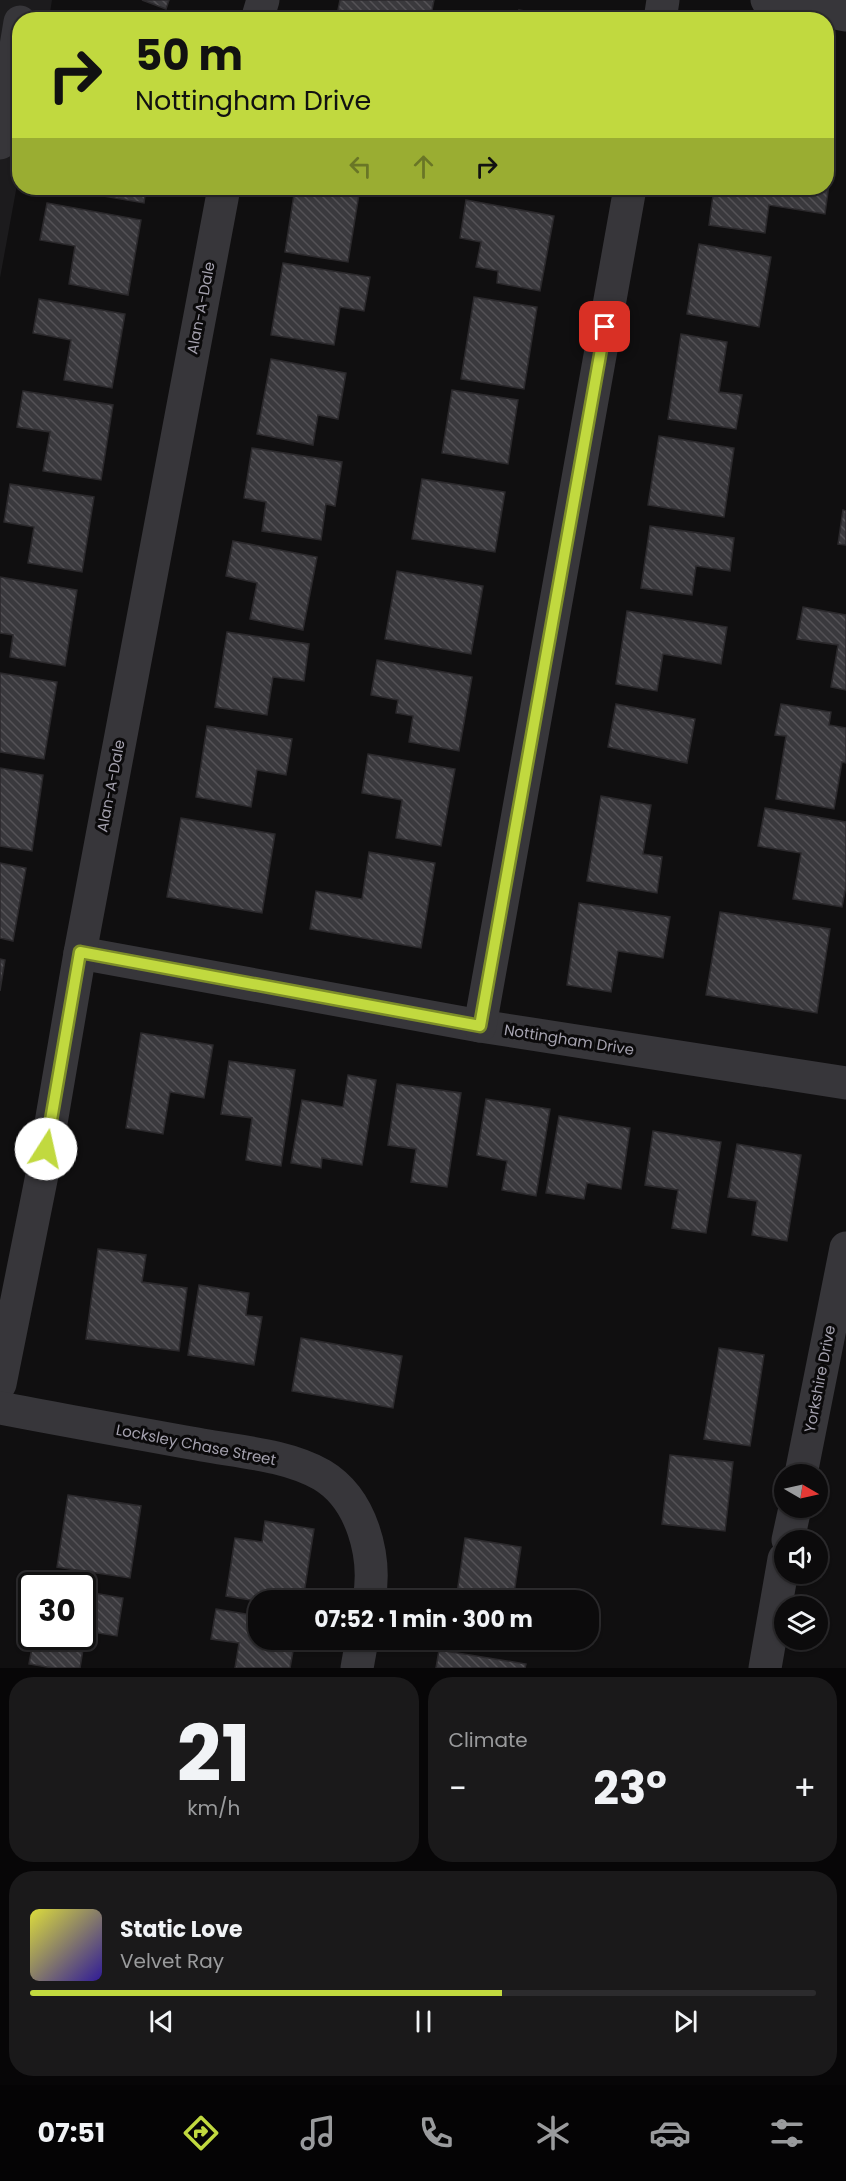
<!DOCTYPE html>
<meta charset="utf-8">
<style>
:root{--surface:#0c0b0c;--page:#1a191a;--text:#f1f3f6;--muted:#9a9b9d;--line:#2c2b2d;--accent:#c1d93f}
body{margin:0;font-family:Poppins,sans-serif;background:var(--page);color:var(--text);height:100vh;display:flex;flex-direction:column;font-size:22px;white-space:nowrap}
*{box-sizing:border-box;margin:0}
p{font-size:20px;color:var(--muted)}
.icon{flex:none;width:33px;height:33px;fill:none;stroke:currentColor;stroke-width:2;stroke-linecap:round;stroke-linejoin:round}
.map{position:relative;height:1668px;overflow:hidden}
.sheet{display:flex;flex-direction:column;gap:9px;padding:9px;background:#070607;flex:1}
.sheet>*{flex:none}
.guide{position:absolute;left:12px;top:12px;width:822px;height:183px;border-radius:24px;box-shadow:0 2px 4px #0004,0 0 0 2px var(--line);background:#c1d93f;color:#111;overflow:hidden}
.needle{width:39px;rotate:99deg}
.controls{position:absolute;left:774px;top:1464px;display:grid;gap:12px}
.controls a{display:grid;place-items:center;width:54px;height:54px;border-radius:50%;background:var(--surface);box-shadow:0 2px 4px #0004,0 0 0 2px var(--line);font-size:30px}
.speed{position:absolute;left:18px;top:1572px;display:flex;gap:12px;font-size:30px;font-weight:700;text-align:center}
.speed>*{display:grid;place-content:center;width:78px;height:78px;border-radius:50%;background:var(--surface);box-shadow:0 2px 4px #0004,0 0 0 2px var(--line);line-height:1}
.speed .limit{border:3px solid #111;border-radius:9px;background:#fff;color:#111}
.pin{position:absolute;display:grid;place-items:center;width:51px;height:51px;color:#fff;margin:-26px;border-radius:12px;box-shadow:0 3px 9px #0006}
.me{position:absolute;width:66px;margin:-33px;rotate:10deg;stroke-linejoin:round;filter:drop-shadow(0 0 4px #0008)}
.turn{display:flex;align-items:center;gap:21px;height:126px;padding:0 24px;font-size:27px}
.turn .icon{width:78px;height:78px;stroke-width:2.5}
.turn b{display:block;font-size:42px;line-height:51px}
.lanes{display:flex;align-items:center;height:57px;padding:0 24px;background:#0003;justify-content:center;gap:30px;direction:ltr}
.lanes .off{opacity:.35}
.big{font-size:45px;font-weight:700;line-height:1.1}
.sheet .card{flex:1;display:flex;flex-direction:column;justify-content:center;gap:9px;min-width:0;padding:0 21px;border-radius:24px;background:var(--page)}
.sheet .dial{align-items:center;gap:0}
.dial b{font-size:78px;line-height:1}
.song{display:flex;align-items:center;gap:18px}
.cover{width:72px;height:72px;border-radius:9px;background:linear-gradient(135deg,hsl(60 70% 55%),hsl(250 70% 35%))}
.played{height:6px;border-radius:3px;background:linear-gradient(90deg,var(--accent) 60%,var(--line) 60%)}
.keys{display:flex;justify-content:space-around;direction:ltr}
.heat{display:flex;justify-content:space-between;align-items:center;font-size:33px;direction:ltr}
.sheet .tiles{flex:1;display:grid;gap:9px;grid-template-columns:1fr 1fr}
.card:last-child{grid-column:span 2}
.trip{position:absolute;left:248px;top:1590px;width:351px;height:60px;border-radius:24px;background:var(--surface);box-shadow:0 2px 4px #0004,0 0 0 2px var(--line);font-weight:700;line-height:60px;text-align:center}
.tabs{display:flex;height:96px;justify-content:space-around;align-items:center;background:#050405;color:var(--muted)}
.tabs .icon{width:42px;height:42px}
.tabs .active{color:var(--accent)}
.tabs b{font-size:27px;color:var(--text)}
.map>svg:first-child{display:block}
</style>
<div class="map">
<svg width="846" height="1668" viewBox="0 0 846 1668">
<defs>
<pattern id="building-back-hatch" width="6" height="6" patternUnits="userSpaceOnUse" patternTransform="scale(1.5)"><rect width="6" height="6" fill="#3a393d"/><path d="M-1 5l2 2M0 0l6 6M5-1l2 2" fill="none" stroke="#545256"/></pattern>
</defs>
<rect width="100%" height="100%" fill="#100f10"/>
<polygon fill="#1c1b1d" points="0,0 52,0 49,19 20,20 19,174 0,278"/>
<g fill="url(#building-back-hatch)" stroke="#2b292c" stroke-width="1.5">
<polygon points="142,0 169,0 166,9"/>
<polygon points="340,0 434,0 430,20 336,20"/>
<polygon points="519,10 576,20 518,20"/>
<polygon points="826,168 831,169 825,214 769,205 765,233 709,225 714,188 826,188"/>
<polygon points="92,188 146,188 144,203 91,194"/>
<polygon points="295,188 360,188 348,262 285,252"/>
<polygon points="516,188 561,188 560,194"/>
<polygon points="466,200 554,216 540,291 497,283 498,271 476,267 481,242 460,238"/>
<polygon points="47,203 141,220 128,295 69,284 75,246 40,240"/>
<polygon points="699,244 771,257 759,327 687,314"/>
<polygon points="283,263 370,277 364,311 340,307 334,345 271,335"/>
<polygon points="474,297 537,307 524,389 461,379"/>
<polygon points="39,299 125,314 112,388 64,380 71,340 33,333"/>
<polygon points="681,334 727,342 719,392 742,395 736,429 668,419"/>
<polygon points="271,359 346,373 338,419 318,415 313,445 257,434"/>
<polygon points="452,390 518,400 508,464 442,453"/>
<polygon points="23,391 113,405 101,480 43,471 50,432 17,427"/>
<polygon points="659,436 734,448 724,517 648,505"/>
<polygon points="252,448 342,462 335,506 326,504 321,540 262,531 266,502 244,498"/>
<polygon points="422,479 505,492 495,552 412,539"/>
<polygon points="10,484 94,497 82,572 28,563 34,527 4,522"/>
<polygon points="843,510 846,511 846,545 838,544"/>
<polygon points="650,526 734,538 730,571 696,566 692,595 641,588"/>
<polygon points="233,541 317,557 303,630 250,619 257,583 226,576"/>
<polygon points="397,571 483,586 471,654 385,639"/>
<polygon points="0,577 77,590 65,666 10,657 13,635 0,633"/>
<polygon points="803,607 846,615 846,690 831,687 838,645 797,639"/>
<polygon points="627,611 727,627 721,664 663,654 657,691 616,684"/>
<polygon points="227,632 309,644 304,681 273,677 267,715 215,707"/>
<polygon points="377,660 472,677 459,751 409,742 413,716 396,713 398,700 371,695"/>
<polygon points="0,673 57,682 44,759 0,752"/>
<polygon points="616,704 695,719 687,763 608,747"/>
<polygon points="781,704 831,712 829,725 846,728 846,763 842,762 834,809 776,799 786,736 775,735"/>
<polygon points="207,726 292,739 286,775 257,770 251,807 196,797"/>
<polygon points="368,754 455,769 441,846 396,838 402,800 362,793"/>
<polygon points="0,768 43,775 32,851 0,846"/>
<polygon points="601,796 651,805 643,854 662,857 657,893 587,881"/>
<polygon points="765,808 846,822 846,886 842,907 793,899 801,853 758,846"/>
<polygon points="181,818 275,834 262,913 167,897"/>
<polygon points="369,852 435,863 421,948 310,929 316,891 362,899"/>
<polygon points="0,863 26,868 13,941 0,938"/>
<polygon points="579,903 670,917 663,958 618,951 611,992 567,985"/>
<polygon points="720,912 830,929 817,1013 706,995"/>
<polygon points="0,959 5,960 0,991"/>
<polygon points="141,1033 213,1045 204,1098 170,1092 163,1134 126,1128"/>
<polygon points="229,1061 295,1070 281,1166 246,1160 252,1118 221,1114"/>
<polygon points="348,1075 376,1080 362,1165 322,1158 321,1168 291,1163 302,1100 343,1107"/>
<polygon points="397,1084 461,1093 447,1187 411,1182 416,1149 388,1145"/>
<polygon points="486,1099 550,1109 536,1196 502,1190 507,1161 477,1155"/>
<polygon points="559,1116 630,1128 621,1189 587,1183 584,1199 546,1193"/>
<polygon points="653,1131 721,1142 706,1233 672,1228 678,1190 645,1185"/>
<polygon points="737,1144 801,1155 787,1241 752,1235 757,1201 728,1197"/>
<polygon points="98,1249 146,1255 142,1282 187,1288 179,1351 86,1339"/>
<polygon points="199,1285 249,1293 246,1315 262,1317 254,1365 188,1355"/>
<polygon points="301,1338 402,1356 393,1408 292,1391"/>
<polygon points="719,1348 764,1355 750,1446 704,1439"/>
<polygon points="670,1455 733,1462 725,1531 662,1524"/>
<polygon points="68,1495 141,1506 130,1578 57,1567"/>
<polygon points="265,1521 314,1529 303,1600 258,1601 226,1596 235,1538 262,1542"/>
<polygon points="465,1538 521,1547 513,1600 456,1600"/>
<polygon points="82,1591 123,1598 117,1636 86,1631 80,1668 53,1668 29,1664 34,1636 82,1636"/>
<polygon points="216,1609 258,1616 258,1640 295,1640 290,1668 235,1668 239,1643 211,1639"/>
<polygon points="439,1650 526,1664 525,1668 436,1668"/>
</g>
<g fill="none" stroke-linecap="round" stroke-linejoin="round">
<g stroke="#37363a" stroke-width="33">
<polyline points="767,0 846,15"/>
<polyline points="257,20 263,0"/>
<polyline points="660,20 663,0"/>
<polyline points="0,143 20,22"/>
<polyline points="80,953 480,1026 846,1083"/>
<polyline points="480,1026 630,188"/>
<polyline points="0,1384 43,1170 80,953 224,188"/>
<path d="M0,1408C67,1421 135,1433 202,1445C241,1452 287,1455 322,1475C362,1499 377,1556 369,1600"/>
<polyline points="801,1474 846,1248"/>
<polyline points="788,1540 795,1508"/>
<polyline points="357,1668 362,1640"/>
<polyline points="765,1668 784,1559"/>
</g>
</g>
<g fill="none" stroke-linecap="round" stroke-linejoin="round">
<defs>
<polyline id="route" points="46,1149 80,952 480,1026 605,327"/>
</defs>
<use href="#route" stroke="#7d8d29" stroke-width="15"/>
<use href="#route" stroke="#c1d93f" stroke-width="10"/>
</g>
<g text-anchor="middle" stroke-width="6" stroke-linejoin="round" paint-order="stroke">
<g font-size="15" fill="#a5a2af" stroke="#0b0a0b">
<text transform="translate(201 308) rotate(-79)" y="5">Alan-A-Dale</text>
<text transform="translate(111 786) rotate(-79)" y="5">Alan-A-Dale</text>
<text transform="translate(569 1040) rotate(9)" y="5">Nottingham Drive</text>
<text transform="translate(820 1379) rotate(-79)" y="5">Yorkshire Drive</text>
<text transform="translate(196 1445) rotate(11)" y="5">Locksley Chase Street</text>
</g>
</g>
</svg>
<div class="controls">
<a><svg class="needle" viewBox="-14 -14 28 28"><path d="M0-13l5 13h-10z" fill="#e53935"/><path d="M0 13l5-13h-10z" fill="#9a9b9d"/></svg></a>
<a><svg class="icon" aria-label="sound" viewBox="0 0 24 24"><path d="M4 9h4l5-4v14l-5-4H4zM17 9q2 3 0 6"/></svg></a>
<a><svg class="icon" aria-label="layers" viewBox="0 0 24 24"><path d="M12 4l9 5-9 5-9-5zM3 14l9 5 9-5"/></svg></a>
</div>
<div class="speed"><div class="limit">30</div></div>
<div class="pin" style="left:605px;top:327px;background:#d93025"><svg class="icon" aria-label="arrive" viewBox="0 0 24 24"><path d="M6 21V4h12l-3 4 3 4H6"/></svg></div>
<svg class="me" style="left:46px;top:1149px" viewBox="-20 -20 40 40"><circle r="19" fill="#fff"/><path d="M0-13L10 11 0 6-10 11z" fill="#c1d93f"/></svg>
<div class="trip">07:52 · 1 min · 300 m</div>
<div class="guide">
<div class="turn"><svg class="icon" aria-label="right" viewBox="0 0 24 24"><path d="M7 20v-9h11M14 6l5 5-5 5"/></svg><div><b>50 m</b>Nottingham Drive</div></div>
<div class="lanes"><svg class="icon off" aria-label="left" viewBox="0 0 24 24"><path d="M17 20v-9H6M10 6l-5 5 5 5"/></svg><svg class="icon off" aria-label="ahead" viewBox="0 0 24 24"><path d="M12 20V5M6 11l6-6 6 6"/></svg><svg class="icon" aria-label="right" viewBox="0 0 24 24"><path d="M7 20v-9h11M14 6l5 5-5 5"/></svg></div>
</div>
</div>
<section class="sheet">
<div class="tiles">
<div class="card dial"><b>21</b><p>km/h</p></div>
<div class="card"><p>Climate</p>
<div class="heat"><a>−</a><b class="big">23°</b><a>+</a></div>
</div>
<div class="card">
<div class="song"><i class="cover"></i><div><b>Static Love</b><p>Velvet Ray</p></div></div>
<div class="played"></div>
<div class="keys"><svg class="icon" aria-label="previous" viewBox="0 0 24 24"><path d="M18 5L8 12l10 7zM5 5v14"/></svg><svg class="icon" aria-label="pause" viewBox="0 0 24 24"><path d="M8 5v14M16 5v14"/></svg><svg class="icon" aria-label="next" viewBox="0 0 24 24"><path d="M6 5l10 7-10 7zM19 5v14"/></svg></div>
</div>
</div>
</section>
<nav class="tabs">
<b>07:51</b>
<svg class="icon active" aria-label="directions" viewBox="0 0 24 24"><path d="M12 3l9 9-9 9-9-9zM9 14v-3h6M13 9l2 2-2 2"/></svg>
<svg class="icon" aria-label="music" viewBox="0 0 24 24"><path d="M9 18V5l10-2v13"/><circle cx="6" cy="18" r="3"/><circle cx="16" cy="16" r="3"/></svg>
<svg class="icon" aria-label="phone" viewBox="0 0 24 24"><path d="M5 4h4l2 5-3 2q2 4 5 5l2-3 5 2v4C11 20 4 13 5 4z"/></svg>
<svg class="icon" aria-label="climate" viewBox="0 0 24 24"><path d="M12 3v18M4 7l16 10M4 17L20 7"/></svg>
<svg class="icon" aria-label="car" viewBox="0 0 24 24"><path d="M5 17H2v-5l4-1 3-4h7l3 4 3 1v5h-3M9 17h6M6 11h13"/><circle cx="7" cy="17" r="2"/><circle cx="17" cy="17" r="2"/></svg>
<svg class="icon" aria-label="filters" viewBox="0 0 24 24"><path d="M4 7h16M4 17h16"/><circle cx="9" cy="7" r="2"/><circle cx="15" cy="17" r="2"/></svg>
</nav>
